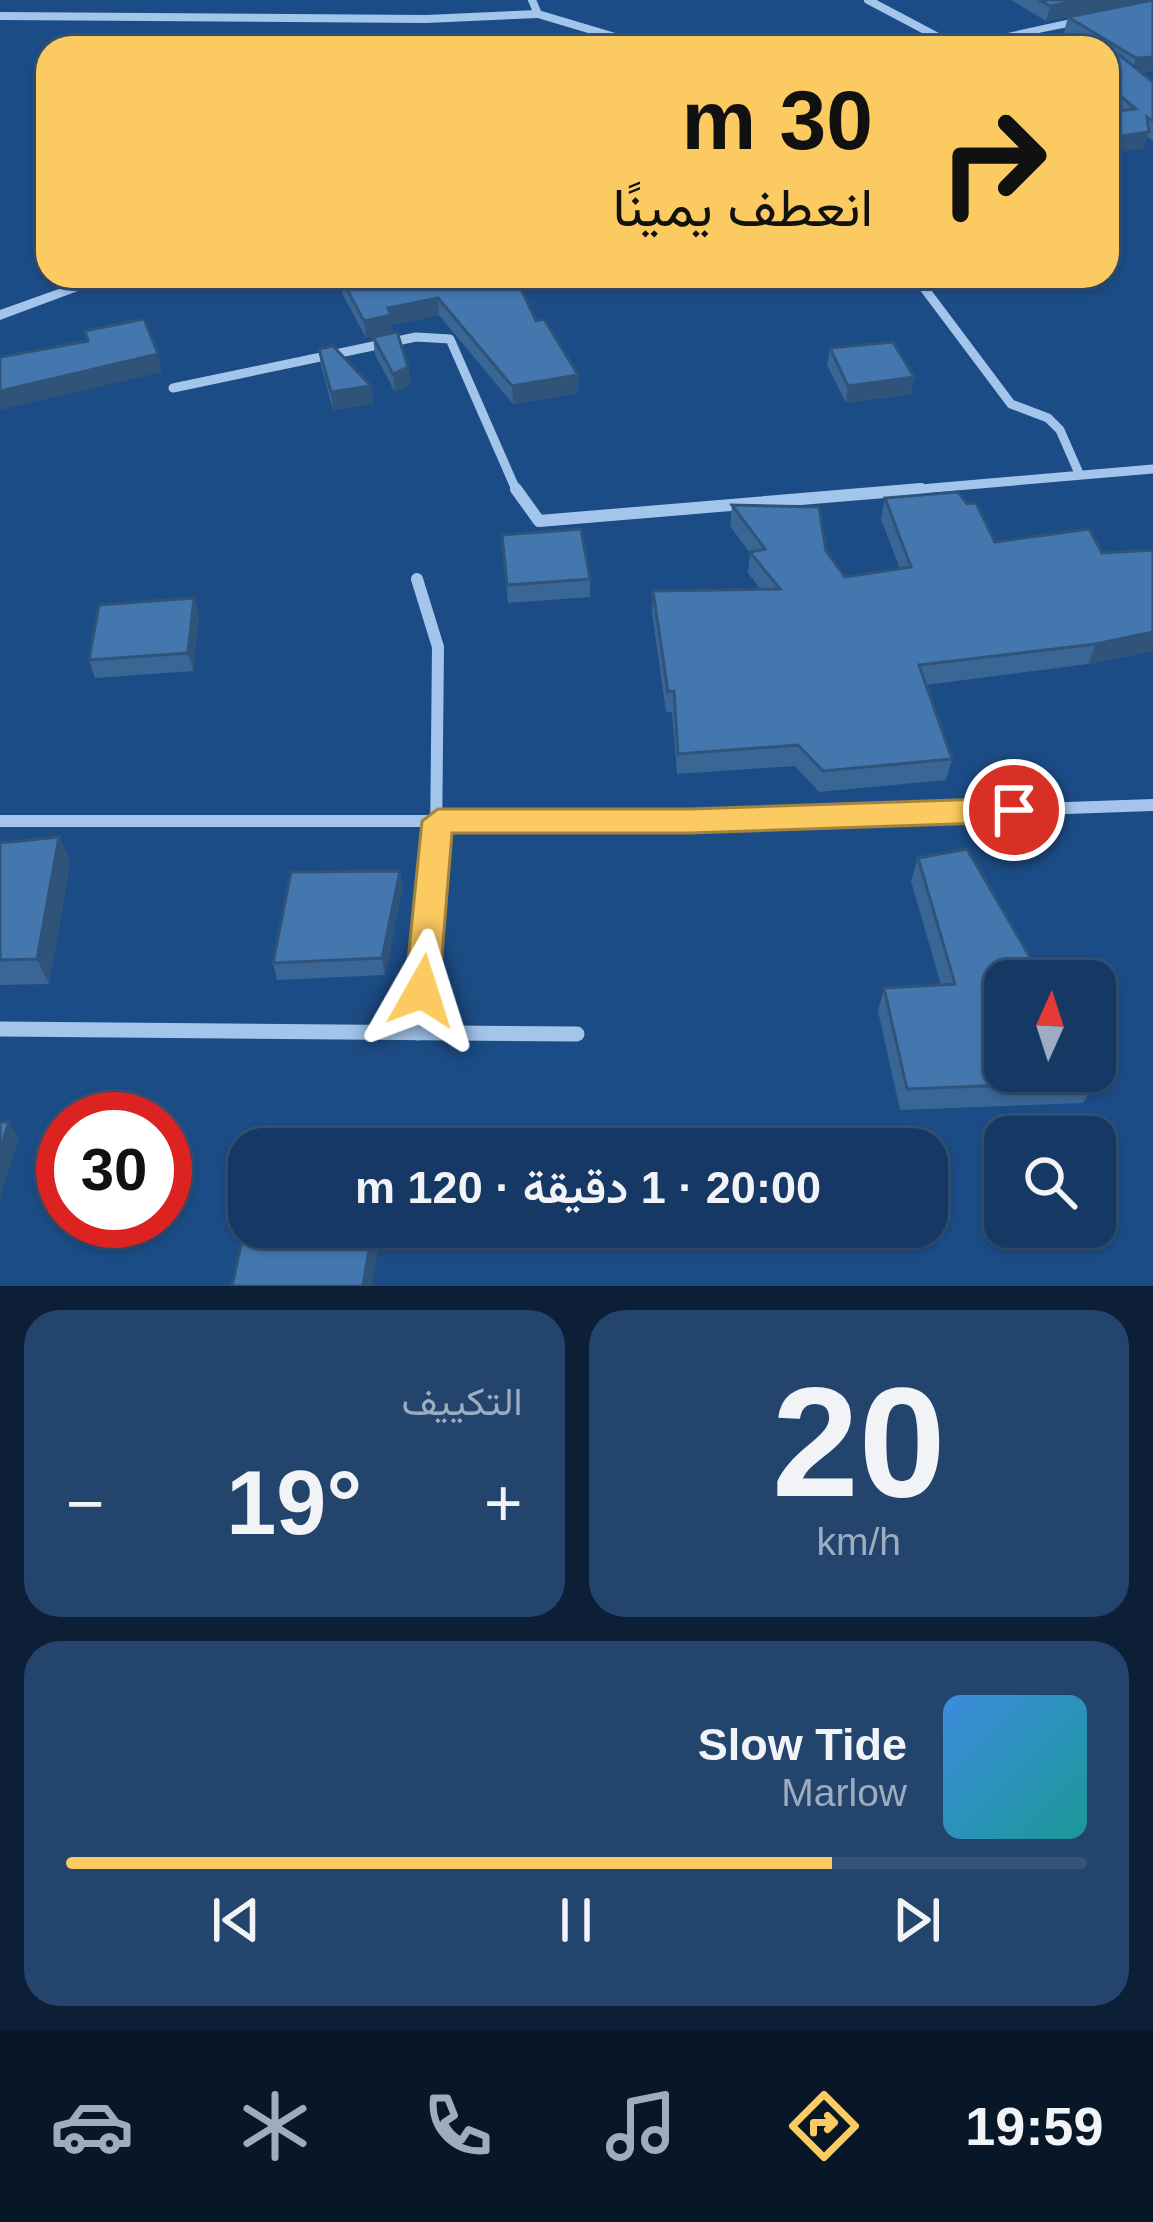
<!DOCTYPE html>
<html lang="ar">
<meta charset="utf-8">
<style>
:root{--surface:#153964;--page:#22446d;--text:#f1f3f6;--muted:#9dacbf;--line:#345378;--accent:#fbca60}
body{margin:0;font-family:Helvetica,Vazirmatn,sans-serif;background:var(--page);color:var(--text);direction:rtl;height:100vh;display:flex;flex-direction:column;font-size:45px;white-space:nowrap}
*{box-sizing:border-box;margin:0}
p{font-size:39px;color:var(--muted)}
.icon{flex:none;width:66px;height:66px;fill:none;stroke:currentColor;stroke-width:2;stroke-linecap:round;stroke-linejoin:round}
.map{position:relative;height:1286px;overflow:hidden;direction:ltr}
.side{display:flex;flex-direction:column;gap:24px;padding:24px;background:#0c1f37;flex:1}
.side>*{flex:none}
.hud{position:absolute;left:36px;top:36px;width:1083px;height:252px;border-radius:36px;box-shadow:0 3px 9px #0004,0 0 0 3px var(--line);direction:rtl;background:#fbca60;color:#111;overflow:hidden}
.needle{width:78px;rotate:3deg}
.buttons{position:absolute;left:984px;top:960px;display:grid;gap:24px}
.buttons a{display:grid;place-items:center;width:132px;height:132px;border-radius:24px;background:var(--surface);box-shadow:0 3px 9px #0004,0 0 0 3px var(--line);font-size:60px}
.speed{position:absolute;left:36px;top:1092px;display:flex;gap:24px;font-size:60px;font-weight:700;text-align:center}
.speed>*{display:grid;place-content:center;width:156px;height:156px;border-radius:50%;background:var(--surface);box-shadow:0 3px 9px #0004,0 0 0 3px var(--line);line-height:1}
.speed .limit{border:18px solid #d22;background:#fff;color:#111}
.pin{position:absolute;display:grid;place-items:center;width:102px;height:102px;color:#fff;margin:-51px;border:6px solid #fff;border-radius:50%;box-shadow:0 3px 12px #0007}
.me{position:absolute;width:132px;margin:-66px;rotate:6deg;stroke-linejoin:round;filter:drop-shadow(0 0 9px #0008)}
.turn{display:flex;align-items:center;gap:42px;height:252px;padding:0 48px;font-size:54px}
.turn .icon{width:156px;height:156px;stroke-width:2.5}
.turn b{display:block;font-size:84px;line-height:102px}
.big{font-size:90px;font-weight:600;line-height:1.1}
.side .widget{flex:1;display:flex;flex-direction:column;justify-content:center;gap:18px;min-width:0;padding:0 42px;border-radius:36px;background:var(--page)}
.side .dial{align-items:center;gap:0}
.dial b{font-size:156px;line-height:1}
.song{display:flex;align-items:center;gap:36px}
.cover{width:144px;height:144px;border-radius:18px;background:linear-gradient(135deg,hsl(210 70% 55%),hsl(180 70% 35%))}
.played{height:12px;border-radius:6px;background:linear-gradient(90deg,var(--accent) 75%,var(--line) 75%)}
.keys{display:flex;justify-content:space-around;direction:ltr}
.heat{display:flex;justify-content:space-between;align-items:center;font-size:66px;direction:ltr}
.side .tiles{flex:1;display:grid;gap:24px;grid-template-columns:1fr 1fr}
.widget:last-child{grid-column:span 2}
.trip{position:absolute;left:228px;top:1128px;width:720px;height:120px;border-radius:36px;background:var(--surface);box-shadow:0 3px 9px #0004,0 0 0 3px var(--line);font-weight:600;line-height:120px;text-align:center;direction:rtl}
.dock{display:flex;height:192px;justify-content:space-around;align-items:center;background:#081728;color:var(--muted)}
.dock .icon{width:84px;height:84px}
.dock .current{color:var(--accent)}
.dock b{font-size:54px;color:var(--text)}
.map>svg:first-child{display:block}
</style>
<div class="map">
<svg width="1153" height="1286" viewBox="0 0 1153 1286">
<rect width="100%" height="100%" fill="#1c4c85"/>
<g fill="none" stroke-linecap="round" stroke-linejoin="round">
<g stroke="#a3c5eb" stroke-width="8">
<polyline points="532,0 538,14 652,48"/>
<polyline points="868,0 955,46"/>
<polyline points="0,16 426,19 538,14"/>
</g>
<g stroke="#a3c5eb" stroke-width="9">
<polyline points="603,276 638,276"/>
<polyline points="915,276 1011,404 1048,418 1060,430 1078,471"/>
<polyline points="173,388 416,337 450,339 517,492"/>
<polyline points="886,492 1153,469"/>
</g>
<g stroke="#a3c5eb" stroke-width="12">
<polyline points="516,489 539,521 921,489"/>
<polyline points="417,579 438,647 436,842"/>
<polyline points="0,821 690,821 1153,805"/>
</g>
<g stroke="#a3c5eb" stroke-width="15">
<polyline points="0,1029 577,1034"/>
<polyline points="418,1033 436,839"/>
</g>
<g fill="#a3c5eb" fill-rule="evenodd">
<polygon points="1094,14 1098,15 1098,21 963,48 939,48"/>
<polygon points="95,276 118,276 0,320 0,310"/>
</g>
</g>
<g fill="#3a6696">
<polygon points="1011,0 1153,0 1153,71 1142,73 1153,82 1153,141 1147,137 1144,148 1107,153 1107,112 1115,111 1107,104 1107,48 1091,48 1064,32 1068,17 1113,8 1046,21"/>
<polygon points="333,276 515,276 536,321 578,375 578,393 513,404 439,315 392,325 366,338"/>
<polygon points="373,337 408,367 410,385 395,392 375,355"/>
<polygon points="830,348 914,377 911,394 846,403 827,365"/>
<polygon points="319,349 371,386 373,404 333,410 321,366"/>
<polygon points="885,498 995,542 1102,553 1153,550 1153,651 1088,664 926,685 952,759 946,780 819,792 795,766 677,774 672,712 666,712 652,612 653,591 761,590 748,573 750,553 730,526 732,505 826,551 845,577 900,569 881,519"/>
<polygon points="502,535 590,579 590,597 508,603"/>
<polygon points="194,598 199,617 193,671 95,678 89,660"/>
<polygon points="59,837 70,862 49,984 0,985 0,843"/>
<polygon points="918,858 1094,1082 1083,1103 900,1110 878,1011 884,988 941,985 911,881"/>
<polygon points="400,871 402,889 385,975 277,980 273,963"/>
</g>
<g fill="#30537a">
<polygon points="1082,0 1153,0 1046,21 1050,6"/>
<polygon points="1153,57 1153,71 1132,73 1136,58"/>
<polygon points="1149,132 1144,148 1107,153 1107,138"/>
<polygon points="438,298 439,315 392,325 393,333 366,338 364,321 388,308"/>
<polygon points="158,354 162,372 0,410 0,391"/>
<polygon points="408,367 410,385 395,392 393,374"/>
<polygon points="578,375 578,393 513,404 512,386"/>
<polygon points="914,377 911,394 846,403 848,386"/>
<polygon points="371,386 373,404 333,410 331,392"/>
<polygon points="194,598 199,617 193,671 188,653"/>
<polygon points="1153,632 1153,651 1088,664 1096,644"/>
<polygon points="59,837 70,862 49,984 37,959"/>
<polygon points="400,871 402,889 385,975 382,958"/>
<polygon points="9,1122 19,1138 0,1199 0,1151"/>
<polygon points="372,1231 378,1252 372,1286 363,1286"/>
</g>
<g fill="#4477ae" stroke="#30537a" stroke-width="3">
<polygon points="1039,0 1082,0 1050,6"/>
<polygon points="1153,0 1153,57 1136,58 1068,17"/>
<polygon points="1117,53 1153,82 1153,121 1147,117 1149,132 1107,138 1107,112 1136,109 1107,85 1107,55"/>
<polygon points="340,276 515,276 536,321 544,319 578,375 512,386 438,298 388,308 391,315 364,321"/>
<polygon points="144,319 158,354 0,391 0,357 88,341 85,331"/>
<polygon points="397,332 408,367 393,374 373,337"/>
<polygon points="893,342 914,377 848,386 830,348"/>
<polygon points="333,346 371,386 331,392 319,349"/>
<polygon points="958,492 967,504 976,503 995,542 1089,529 1102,553 1153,550 1153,632 1096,644 919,665 952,759 823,771 798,745 678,754 674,691 668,692 653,591 780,589 750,552 765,549 732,505 819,507 826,551 845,577 911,567 885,498"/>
<polygon points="581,529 590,579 507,585 502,535"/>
<polygon points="194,598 188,653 89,660 99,605"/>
<polygon points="59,837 37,959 0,960 0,843"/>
<polygon points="967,849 1044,981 1005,981 1005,1071 1091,1071 1094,1082 907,1089 884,988 955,984 918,858"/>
<polygon points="400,871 382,958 273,963 291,872"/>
<polygon points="0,1122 9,1122 0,1151"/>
<polygon points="246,1223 249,1223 249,1227 311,1227 372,1231 363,1286 232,1286"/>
</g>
<polygon fill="#fbca60" stroke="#a3833e" stroke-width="3" points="1014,798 1029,810 1014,822 690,833 452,833 439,991 434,1001 422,1006 410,1001 405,991 422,821 438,809 690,809"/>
</svg>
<div class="buttons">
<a><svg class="needle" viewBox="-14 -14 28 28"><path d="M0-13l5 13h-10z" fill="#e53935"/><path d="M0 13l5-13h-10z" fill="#9dacbf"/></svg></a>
<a><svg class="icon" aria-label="search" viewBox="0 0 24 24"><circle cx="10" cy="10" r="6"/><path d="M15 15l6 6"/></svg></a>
</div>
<div class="speed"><div class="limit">30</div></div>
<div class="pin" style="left:1014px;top:810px;background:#d93025"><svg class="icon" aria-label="arrive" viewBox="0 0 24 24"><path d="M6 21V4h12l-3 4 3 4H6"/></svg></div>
<svg class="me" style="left:422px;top:991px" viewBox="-20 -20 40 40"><path d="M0-17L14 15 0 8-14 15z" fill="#fbca60" stroke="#fff" stroke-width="4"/></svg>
<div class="trip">20:00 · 1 دقيقة · 120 m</div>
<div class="hud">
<div class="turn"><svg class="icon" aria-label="right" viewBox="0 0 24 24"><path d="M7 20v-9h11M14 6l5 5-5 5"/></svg><div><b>30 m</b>انعطف يمينًا</div></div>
</div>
</div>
<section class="side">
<div class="tiles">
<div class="widget dial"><b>20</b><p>km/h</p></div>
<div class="widget"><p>التكييف</p>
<div class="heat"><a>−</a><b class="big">19°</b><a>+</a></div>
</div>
<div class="widget">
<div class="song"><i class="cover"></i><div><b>Slow Tide</b><p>Marlow</p></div></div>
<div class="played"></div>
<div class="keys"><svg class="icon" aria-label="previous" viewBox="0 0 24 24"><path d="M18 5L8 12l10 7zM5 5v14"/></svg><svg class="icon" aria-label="pause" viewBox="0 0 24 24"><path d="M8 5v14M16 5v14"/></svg><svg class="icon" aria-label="next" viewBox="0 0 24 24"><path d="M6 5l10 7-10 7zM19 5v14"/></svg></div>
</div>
</div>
</section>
<nav class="dock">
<b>19:59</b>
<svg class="icon current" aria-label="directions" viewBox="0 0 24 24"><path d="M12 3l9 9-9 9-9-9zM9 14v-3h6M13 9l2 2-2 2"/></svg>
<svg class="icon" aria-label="music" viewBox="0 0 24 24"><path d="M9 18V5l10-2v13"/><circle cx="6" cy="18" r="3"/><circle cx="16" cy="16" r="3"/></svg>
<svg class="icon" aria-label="phone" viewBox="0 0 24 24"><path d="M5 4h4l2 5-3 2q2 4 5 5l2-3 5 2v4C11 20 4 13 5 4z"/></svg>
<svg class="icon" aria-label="climate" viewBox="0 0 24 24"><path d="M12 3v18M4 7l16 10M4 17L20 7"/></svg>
<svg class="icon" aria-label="car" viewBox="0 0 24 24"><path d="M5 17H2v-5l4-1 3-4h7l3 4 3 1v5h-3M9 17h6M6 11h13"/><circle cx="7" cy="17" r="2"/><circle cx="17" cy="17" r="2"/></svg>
</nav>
